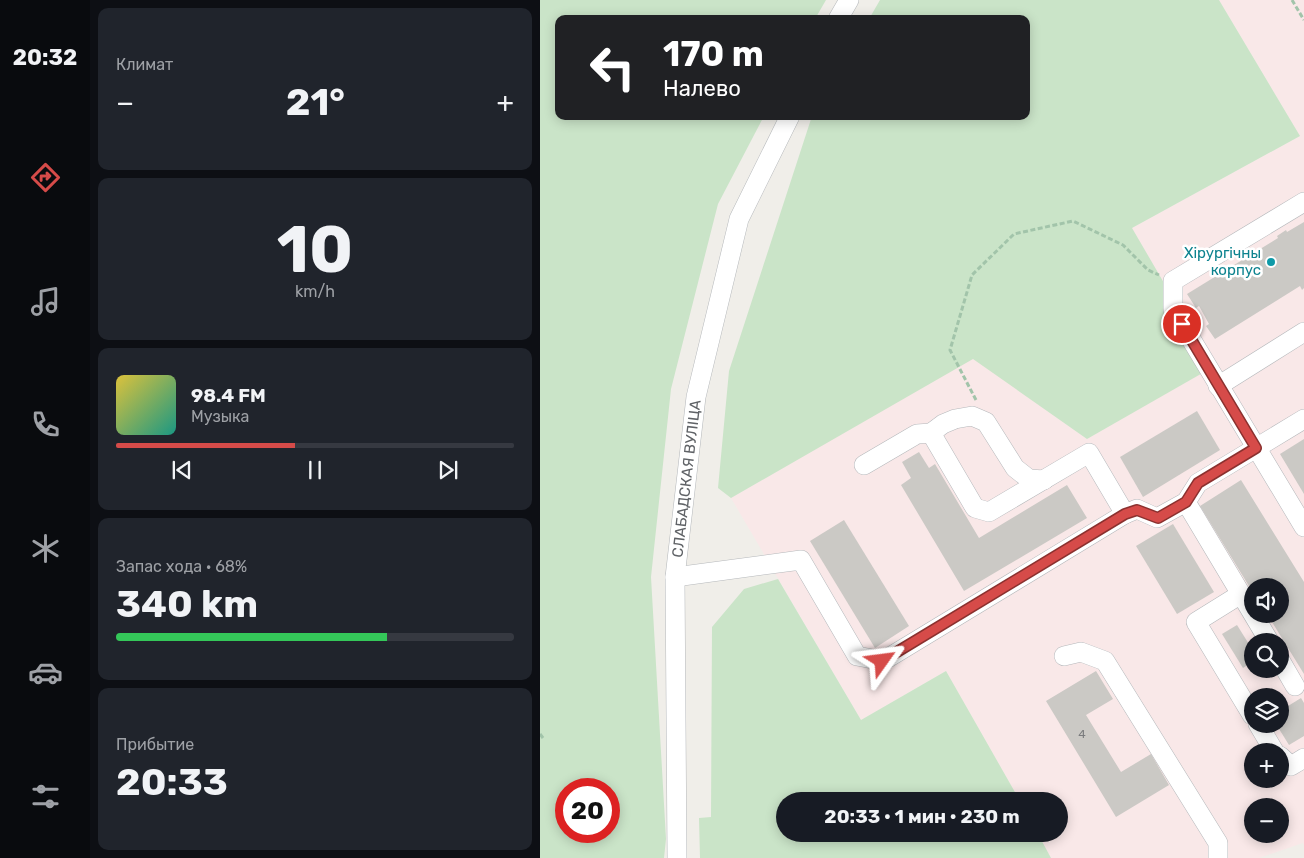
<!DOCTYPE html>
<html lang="ru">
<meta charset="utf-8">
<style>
:root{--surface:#171b24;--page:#20242c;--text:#f1f3f6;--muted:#9ea1a6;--line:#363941;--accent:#d64b49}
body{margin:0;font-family:Rubik,sans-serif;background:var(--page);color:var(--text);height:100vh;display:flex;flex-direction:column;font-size:19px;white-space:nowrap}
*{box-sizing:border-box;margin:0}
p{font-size:16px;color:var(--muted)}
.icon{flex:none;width:28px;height:28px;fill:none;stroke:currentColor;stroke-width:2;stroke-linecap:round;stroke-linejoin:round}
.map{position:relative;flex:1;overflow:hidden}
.side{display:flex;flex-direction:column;gap:8px;padding:8px;background:#0d0f14;width:450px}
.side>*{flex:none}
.hud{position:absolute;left:15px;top:15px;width:475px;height:105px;border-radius:10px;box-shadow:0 2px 12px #0003;background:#202124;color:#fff;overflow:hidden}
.controls{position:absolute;left:704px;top:578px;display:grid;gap:10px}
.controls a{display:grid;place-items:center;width:45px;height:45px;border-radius:50%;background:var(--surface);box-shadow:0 2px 12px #0003;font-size:25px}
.speed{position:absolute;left:15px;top:778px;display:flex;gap:10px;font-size:25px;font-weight:700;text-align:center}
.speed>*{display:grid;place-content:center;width:65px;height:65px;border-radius:50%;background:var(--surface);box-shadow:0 2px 12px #0003;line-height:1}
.speed .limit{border:8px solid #d22;background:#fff;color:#111}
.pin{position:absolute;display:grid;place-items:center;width:42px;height:42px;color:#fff;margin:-21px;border:2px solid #fff;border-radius:50%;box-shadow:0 1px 5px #0007}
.me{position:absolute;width:55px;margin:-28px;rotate:59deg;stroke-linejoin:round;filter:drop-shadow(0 0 4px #0008)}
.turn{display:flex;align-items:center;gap:18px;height:105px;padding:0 25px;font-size:22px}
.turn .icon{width:65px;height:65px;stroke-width:2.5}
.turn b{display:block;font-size:35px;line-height:42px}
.big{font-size:38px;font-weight:700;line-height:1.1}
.side .card{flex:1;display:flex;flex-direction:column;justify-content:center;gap:8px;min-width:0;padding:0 18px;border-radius:10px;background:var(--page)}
.side .dial{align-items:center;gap:0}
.dial b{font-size:65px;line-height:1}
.song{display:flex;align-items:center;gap:15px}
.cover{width:60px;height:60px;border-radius:8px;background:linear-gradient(135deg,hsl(50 70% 55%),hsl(170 70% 35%))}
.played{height:5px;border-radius:2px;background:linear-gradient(90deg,var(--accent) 45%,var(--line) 45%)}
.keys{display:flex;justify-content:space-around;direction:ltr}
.heat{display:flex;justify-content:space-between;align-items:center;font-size:28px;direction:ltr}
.charge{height:8px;border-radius:4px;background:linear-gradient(90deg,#34c759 68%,var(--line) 0)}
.trip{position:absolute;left:236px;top:792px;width:292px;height:50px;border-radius:25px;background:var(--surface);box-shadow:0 2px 12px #0003;font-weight:700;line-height:50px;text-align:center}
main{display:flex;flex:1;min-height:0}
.tab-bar{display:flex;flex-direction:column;width:90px;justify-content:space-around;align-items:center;background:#090b0e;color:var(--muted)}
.tab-bar .icon{width:35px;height:35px}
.tab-bar .active{color:var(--accent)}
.tab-bar b{font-size:22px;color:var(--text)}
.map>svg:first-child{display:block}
</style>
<main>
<nav class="tab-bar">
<b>20:32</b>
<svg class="icon active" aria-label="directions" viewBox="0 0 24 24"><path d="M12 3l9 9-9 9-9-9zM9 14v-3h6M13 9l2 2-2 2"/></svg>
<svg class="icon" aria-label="music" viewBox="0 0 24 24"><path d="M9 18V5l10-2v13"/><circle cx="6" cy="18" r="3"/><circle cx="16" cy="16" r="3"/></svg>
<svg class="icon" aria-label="phone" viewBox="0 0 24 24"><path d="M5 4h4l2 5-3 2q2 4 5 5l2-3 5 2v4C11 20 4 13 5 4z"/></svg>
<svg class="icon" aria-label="climate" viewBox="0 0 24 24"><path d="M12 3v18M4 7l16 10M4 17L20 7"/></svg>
<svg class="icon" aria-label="car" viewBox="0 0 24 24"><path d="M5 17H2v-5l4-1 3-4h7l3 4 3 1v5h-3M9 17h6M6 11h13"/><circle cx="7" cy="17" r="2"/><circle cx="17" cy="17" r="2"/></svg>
<svg class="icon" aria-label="filters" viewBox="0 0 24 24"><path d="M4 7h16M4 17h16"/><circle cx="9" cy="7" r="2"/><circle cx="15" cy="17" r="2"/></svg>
</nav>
<section class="side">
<div class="card"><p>Климат</p>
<div class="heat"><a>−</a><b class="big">21°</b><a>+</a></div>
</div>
<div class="card dial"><b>10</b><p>km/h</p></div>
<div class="card">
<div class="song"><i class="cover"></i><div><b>98.4 FM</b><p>Музыка</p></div></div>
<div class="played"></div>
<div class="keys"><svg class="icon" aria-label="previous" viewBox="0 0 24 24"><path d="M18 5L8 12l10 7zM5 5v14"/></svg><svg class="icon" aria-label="pause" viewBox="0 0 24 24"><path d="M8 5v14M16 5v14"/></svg><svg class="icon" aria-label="next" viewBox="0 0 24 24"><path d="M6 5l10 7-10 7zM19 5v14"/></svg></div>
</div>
<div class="card"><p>Запас хода · 68%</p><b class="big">340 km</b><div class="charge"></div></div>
<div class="card"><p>Прибытие</p><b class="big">20:33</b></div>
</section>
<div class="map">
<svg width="764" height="858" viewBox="0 0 764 858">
<rect width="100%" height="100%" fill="#f0eee9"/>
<path fill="#f9e8e8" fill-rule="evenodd" d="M679,0H764V845L763,843L719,858H511L498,834H520V801H480L406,671L321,720L191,498L433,358L547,439L672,366L592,228L760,136ZM712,586H740V614H712ZM712,641H740V669H712ZM712,696H740V724H712ZM712,751H740V779H712ZM712,806H740V834H712Z"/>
<g fill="#cae4c8" fill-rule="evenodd">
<path d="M0,0H286L275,19H19V116H224L178,204L131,389L111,577L126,839L124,858H0ZM26,789H69V831H26Z"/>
<polygon points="340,0 679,0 760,136 592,228 673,367 547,439 433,359 191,498 178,488 189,371 272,116 486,116 486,19 329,19"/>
<polygon points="238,579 321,720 406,671 480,801 245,801 245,834 498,834 511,858 160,858 159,818 171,817 172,627 204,589"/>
</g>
<g fill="#cbc9c5">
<polygon points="764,222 764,288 762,290 760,286 675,339 666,326 669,324 659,306 656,308 647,294 738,238 737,236 746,230 747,232"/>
<polygon points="657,411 680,450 603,497 580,457"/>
<polygon points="764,439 764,494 740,454"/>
<polygon points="379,452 389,468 395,464 439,538 527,485 547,518 424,591 361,485 371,478 362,462"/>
<polygon points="701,480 764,582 764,674 727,614 740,614 740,586 712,586 712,591 660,506"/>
<polygon points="304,520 369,626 335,648 270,541"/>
<polygon points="633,524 674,592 637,614 596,546"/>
<polygon points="697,625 712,649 712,662 703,668 682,634"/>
<polygon points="556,671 573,699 546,715 581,772 611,754 629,785 576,817 506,701"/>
<polygon points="761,698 764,703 764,736 749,745 736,724 740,724 740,711"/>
</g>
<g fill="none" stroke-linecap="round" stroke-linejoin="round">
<defs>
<g id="minor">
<polyline points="298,19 309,0"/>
<polyline points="764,202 633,281 633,309 764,527"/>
<polyline points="678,386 764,332"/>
<polyline points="391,433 403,424 415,419 432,416 446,422 475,468 489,479 504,480"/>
<polyline points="324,465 377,434 391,433 435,508 449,512 549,453 585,514"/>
<polyline points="646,502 729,641"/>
<polyline points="135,577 261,560 317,656 343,661 585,514 597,509 617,518 646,502 658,483 764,419"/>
<polyline points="701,594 656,622 712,715"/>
<polyline points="524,656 541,652 565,661 678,843 678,858"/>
<polyline points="740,660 755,686"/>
<polyline points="718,724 734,751"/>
<polyline points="740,756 751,766 764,758"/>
<path id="s1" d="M137,858L135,577L156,397L199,219L250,116"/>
</g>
</defs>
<use href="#minor" stroke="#b5b8bb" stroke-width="20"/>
<g stroke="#a2c4aa" stroke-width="3" stroke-dasharray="5 2.5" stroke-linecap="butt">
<polyline points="752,0 764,20"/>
<polyline points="436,400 410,350 432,275 474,234 533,221 583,245 608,270 619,275"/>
<polyline points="0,734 3,738"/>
</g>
<use href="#minor" stroke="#fff" stroke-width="19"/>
</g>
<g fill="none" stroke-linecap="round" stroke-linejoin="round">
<defs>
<polyline id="route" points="342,661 585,514 597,510 618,518 646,502 658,483 716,448 642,324"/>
</defs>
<use href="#route" stroke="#8b312f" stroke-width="12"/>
<use href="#route" stroke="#d64b49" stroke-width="9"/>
</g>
<circle fill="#0f9aa8" stroke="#fff" stroke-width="2" cx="731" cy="262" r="5"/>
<g text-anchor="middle" stroke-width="5" stroke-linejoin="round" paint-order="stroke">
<g font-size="12" fill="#7b7c7e">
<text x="542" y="738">4</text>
</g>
<g font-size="15" fill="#0d838f" stroke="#fff" text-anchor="end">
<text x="721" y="258">Хірургічны<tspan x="721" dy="17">корпус</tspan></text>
</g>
<g font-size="15" fill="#606367" stroke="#fff">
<text dy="5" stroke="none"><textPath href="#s1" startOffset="380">СЛАБАДСКАЯ ВУЛІЦА</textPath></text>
</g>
</g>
</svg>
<div class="controls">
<a><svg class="icon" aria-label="sound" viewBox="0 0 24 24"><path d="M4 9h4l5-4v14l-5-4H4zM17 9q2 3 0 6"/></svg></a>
<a><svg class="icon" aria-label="search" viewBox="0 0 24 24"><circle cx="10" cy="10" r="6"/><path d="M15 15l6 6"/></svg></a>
<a><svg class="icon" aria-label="layers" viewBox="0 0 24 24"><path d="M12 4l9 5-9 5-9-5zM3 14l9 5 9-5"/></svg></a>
<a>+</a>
<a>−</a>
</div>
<div class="speed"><div class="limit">20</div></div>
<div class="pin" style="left:642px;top:324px;background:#d93025"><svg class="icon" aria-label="arrive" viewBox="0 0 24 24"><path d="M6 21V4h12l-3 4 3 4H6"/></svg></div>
<svg class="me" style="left:342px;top:661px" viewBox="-20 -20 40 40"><path d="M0-17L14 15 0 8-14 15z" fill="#d64b49" stroke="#fff" stroke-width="4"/></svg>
<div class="trip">20:33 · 1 мин · 230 m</div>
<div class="hud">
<div class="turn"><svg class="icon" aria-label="left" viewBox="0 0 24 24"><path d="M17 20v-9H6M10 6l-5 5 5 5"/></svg><div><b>170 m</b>Налево</div></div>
</div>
</div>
</main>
